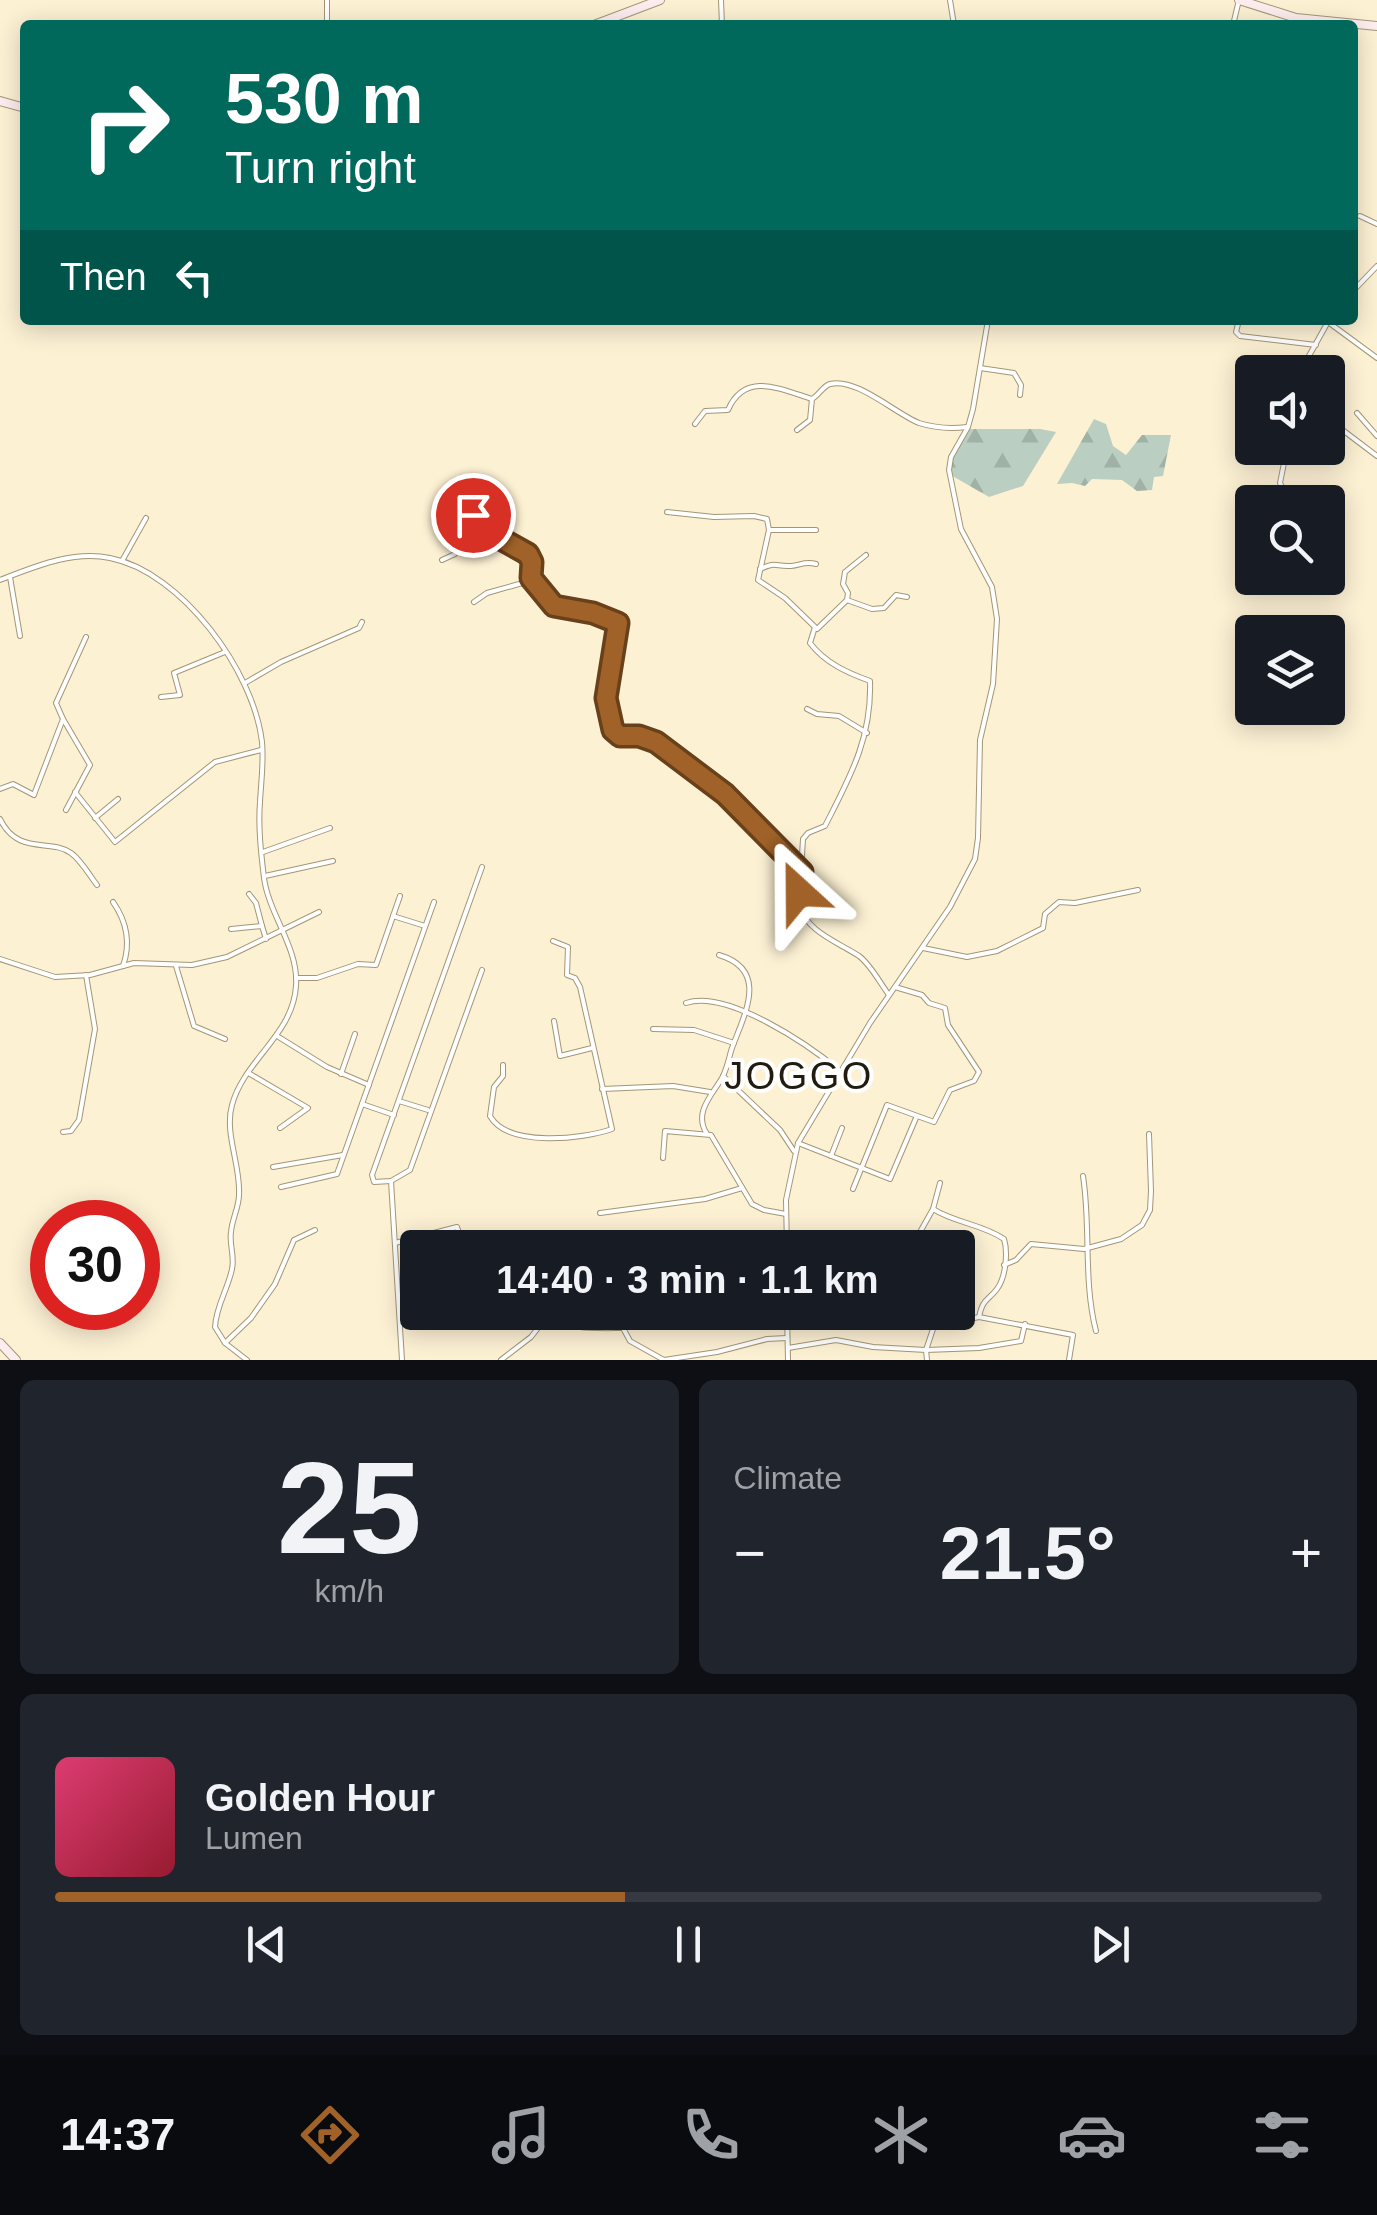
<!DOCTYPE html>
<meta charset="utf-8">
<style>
:root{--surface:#171b24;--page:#20242c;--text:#f1f3f6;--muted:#9ea1a6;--line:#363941;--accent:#a06228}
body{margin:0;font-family:Arial,sans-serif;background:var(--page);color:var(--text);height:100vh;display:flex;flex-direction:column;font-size:38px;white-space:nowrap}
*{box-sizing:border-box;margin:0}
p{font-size:32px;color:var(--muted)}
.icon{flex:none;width:55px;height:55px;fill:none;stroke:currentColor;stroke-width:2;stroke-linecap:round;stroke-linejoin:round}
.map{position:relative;height:1360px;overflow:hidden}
.drawer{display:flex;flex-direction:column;gap:20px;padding:20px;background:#0d0f14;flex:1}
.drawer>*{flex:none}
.banner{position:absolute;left:20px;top:20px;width:1338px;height:305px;border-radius:10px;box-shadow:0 5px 25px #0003;background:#00695c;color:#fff;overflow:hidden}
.controls{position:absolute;left:1235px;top:355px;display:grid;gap:20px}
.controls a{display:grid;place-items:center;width:110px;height:110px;border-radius:10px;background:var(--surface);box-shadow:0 5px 25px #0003;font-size:50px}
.speed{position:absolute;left:30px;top:1200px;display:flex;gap:20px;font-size:50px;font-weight:700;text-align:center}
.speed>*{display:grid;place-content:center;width:130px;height:130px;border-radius:50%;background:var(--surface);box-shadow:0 5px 25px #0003;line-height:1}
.speed .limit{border:15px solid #d22;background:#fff;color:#111}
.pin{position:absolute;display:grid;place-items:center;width:85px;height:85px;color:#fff;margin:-42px;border:5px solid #fff;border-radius:50%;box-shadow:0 2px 10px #0007}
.me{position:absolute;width:110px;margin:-55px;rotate:336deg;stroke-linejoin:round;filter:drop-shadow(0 0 8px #0008)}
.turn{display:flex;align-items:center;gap:35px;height:210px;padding:0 40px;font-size:45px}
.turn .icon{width:130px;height:130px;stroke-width:2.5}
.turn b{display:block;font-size:70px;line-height:85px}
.then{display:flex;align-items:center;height:95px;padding:0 40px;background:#0003;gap:20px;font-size:38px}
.big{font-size:75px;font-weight:700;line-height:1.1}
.drawer .widget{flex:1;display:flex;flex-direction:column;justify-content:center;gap:15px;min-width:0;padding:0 35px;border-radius:15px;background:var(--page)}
.drawer .dial{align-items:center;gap:0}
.dial b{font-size:130px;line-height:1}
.song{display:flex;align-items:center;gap:30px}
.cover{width:120px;height:120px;border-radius:15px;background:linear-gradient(135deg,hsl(340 70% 55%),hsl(350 70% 35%))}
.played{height:10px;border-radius:5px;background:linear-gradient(90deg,var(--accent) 45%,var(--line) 45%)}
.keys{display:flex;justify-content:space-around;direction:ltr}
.heat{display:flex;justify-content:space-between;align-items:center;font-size:55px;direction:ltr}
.drawer .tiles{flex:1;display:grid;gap:20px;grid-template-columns:1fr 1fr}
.widget:last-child{grid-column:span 2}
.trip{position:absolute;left:400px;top:1230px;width:575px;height:100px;border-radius:10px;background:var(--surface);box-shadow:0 5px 25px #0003;font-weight:700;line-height:100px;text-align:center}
.tab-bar{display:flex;height:160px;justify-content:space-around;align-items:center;background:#090b0e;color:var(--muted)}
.tab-bar .icon{width:70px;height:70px}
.tab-bar .current{color:var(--accent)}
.tab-bar b{font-size:45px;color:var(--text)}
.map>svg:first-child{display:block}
</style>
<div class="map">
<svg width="1377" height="1360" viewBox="0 0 1377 1360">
<defs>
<pattern id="forest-firs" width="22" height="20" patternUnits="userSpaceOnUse" patternTransform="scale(2.5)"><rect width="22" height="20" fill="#bacfc2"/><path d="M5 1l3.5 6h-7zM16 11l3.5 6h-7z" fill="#a0b1a6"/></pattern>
</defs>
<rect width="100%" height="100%" fill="#fdf1d4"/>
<g fill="url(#forest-firs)">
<polygon points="1094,419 1106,424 1113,446 1126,455 1142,435 1171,435 1163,476 1154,477 1152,490 1137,491 1122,480 1092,479 1085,486 1072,483 1057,484"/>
<polygon points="968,429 1040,429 1056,432 1023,486 989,497 949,474 953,457"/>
</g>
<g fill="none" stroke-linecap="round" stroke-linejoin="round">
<defs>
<g id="street">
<polyline points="721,0 722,25"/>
<polyline points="950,0 954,25"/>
<polyline points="327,25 327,0"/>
<polyline points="1233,25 1239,0"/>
<polyline points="1360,216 1377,224"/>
<polyline points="1352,292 1377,266"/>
<polyline points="1239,320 1236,332 1240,336 1316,345"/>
<polyline points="1328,322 1377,358"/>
<polyline points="980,368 1014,373 1021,385 1020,395"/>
<polyline points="1300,372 1329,320"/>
<polyline points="1357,413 1377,436"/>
<polyline points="1328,419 1377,456"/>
<path d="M695,424L705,411L728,410C745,371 780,389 812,399"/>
<path d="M797,430L810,420L812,399C819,395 823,386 830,384C856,377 896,414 919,423C935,428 950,429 967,427"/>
<polyline points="1287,448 1280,483 1289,501"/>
<polyline points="449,487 492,534 528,554 532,562 531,578 554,606 593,613 618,623 606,698 616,734 639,736 655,742 725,794 802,872"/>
<path d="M667,512L714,517L754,516L767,519L769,530L758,580L785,598L815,627L810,643C825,663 848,673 870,681C872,738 850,777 825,826L808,833L803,839L799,904C806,932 838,942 859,956C871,965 880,983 889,995"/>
<polyline points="769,530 816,530"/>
<polyline points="442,560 455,554 464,522 473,515"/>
<polyline points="122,561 146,518"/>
<path d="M760,569C777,561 775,567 791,566C801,565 805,561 816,564"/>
<polyline points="10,577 20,636"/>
<path d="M0,580C34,567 73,550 110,558C182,572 254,672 262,742C264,762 261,782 260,802C258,827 261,853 264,878C269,915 299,948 296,986C293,1035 244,1060 232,1105C224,1133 241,1166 239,1195C239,1207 232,1219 231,1232C229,1244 235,1257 232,1269C228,1289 216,1306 215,1327L225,1343L247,1360"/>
<polyline points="847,600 872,609 884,608 896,595 907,597"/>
<polyline points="474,602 487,593 533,580"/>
<polyline points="817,629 847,600 848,593 843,584 845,572 866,555"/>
<polyline points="245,683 281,662 359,628 362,622"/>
<polyline points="161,697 180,695 174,673 225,652"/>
<polyline points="807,709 817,714 839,716 867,733"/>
<polyline points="63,719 90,765 66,810"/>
<polyline points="0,789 13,784 34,795 35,792 63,719 56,703 86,637"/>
<polyline points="75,792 115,842 215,762 261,750"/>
<polyline points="95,818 118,799"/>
<path d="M0,819C18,856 50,838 71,853C81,860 90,876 97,885"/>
<polyline points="263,852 330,828"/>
<polyline points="265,876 333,861"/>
<polyline points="249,894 256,903 262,926"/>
<path d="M113,902C127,922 131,943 123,966"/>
<polyline points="393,916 425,926"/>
<polyline points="231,929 262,926 266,939"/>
<polyline points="923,948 967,957 997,951 1043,928 1045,914 1059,902 1075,903 1138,890"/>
<polyline points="0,959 55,977 90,975 134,963 192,965 227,957 319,912"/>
<polyline points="176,966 194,1026 225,1039"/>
<polyline points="482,970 410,1170 391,1181 374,1182 372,1175 482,867"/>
<polyline points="296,978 317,978 358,964 376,965 400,896"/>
<path d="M686,1003C727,989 809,1045 840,1071"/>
<polyline points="554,1021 560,1056 592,1048"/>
<polyline points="653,1029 694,1030 734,1043"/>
<polyline points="277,1036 327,1067 369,1085"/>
<path d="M503,1065V1076L494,1087L490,1116C508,1148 583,1139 612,1129L580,987L575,978L567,975L568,947L553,941"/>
<polyline points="250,1074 308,1108 280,1128"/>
<polyline points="341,1074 355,1034"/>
<polyline points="723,1076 780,1130 794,1151"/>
<polyline points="602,1089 673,1086 710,1092"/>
<polyline points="399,1101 428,1110"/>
<polyline points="362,1104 394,1115"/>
<polyline points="63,1132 71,1131 79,1120 95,1029 86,975"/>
<path d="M707,1134C693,1113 712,1095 722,1078C727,1069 729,1057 732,1048C744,1015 770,970 719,955"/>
<polyline points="798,1143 890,1179 916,1118"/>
<polyline points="831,1156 842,1128"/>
<polyline points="663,1158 665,1131 711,1135 752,1204 764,1210 786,1214"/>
<polyline points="273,1167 343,1155"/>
<path d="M1083,1176C1091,1227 1083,1281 1096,1331"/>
<polyline points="391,1181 402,1360"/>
<polyline points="281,1187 337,1174 434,902"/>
<polyline points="853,1189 887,1105 934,1122 950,1090 974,1081 979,1072 948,1025 945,1008 929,1003 922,995 895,987"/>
<polyline points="600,1213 705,1199 742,1188"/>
<polyline points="395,1243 457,1227 464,1248"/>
<polyline points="721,1248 752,1248"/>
<polyline points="787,1248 786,1200 798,1143 870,1023 950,907 975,859 978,838 980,740 993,684 997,619 992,587 961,529 949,470 951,457 968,427 973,409 988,320"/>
<polyline points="911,1248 933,1209 940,1183"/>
<polyline points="1004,1265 1016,1260 1031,1244 1084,1249 1121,1239 1142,1225 1150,1210 1151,1191 1149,1134"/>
<polyline points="400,1308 418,1304"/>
<polyline points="787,1312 788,1360"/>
<polyline points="979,1317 1073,1335 1069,1360"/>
<polyline points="225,1343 251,1318 275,1284 294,1240 315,1230"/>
<path d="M788,1348L836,1340L873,1347L926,1350L934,1326L979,1317C983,1298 987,1302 997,1289C1006,1277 1008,1252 1004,1239C982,1224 955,1223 933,1209"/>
<path d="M501,1360L531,1337L549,1314C565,1331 601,1328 623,1328L630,1341L664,1360L717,1352L767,1339L787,1338"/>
<polyline points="927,1360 926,1350 979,1348 1021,1341 1025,1324"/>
</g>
<g id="secondary">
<polyline points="1239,0 1296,18 1377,26"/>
<polyline points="594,25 660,0"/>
<polyline points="0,101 25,108"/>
<polyline points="0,1343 16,1360"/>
</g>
</defs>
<use href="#street" stroke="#a49675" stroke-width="6"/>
<use href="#secondary" stroke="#a49675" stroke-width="10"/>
<use href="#street" stroke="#fff" stroke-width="4"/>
<use href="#secondary" stroke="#fdedef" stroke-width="8"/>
</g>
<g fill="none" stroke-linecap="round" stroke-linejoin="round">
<defs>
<polyline id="route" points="473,515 492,534 528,554 532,562 531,578 554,606 593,613 618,623 606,698 613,730 620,736 639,736 656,742 725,794 802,872 799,892"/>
</defs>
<use href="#route" stroke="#68401a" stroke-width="25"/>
<use href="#route" stroke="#a06228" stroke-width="18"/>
</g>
<g text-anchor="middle" stroke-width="8" stroke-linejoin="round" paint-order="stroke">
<g font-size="38" letter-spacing="2.5" fill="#211c0f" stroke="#fff">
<text x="799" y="1089">JOGGO</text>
</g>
</g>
</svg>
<div class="controls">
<a><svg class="icon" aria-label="sound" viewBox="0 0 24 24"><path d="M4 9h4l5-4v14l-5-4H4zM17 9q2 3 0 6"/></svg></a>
<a><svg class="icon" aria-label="search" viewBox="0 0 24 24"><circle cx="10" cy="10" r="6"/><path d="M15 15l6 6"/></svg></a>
<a><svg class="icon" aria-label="layers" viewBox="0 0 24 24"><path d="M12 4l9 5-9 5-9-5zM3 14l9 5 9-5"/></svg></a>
</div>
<div class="speed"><div class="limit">30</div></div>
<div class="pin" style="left:473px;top:515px;background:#d93025"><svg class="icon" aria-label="arrive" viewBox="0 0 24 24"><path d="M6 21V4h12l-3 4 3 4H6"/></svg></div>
<svg class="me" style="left:799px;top:892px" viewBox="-20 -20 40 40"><path d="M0-17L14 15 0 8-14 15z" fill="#a06228" stroke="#fff" stroke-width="4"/></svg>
<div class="trip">14:40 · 3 min · 1.1 km</div>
<div class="banner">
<div class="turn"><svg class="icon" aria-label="right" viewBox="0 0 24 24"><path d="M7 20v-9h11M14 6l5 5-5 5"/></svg><div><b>530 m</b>Turn right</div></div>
<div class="then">Then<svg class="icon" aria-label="left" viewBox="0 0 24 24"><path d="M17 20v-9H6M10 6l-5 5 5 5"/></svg></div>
</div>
</div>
<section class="drawer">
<div class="tiles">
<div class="widget dial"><b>25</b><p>km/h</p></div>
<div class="widget"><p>Climate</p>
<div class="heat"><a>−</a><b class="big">21.5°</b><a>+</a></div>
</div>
<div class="widget">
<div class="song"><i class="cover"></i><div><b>Golden Hour</b><p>Lumen</p></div></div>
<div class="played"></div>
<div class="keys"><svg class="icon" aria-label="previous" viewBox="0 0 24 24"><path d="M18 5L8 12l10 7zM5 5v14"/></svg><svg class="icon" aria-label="pause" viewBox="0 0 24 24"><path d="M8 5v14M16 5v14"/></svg><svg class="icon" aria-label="next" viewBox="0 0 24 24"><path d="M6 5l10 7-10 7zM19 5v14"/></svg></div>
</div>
</div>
</section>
<nav class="tab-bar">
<b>14:37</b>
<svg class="icon current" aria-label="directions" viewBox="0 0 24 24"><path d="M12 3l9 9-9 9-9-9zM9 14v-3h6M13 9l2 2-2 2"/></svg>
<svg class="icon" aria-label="music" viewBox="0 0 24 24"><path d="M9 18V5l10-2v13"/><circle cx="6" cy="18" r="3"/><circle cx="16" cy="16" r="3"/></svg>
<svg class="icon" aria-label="phone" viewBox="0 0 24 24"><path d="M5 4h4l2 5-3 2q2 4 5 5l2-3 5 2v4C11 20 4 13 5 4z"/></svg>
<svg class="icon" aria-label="climate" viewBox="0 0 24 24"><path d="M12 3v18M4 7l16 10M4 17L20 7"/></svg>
<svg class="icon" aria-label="car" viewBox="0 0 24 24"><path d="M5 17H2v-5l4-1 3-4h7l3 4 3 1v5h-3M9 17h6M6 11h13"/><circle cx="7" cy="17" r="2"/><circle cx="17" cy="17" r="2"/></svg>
<svg class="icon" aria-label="filters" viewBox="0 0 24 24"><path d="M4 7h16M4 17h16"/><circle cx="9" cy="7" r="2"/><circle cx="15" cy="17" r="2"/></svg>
</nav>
